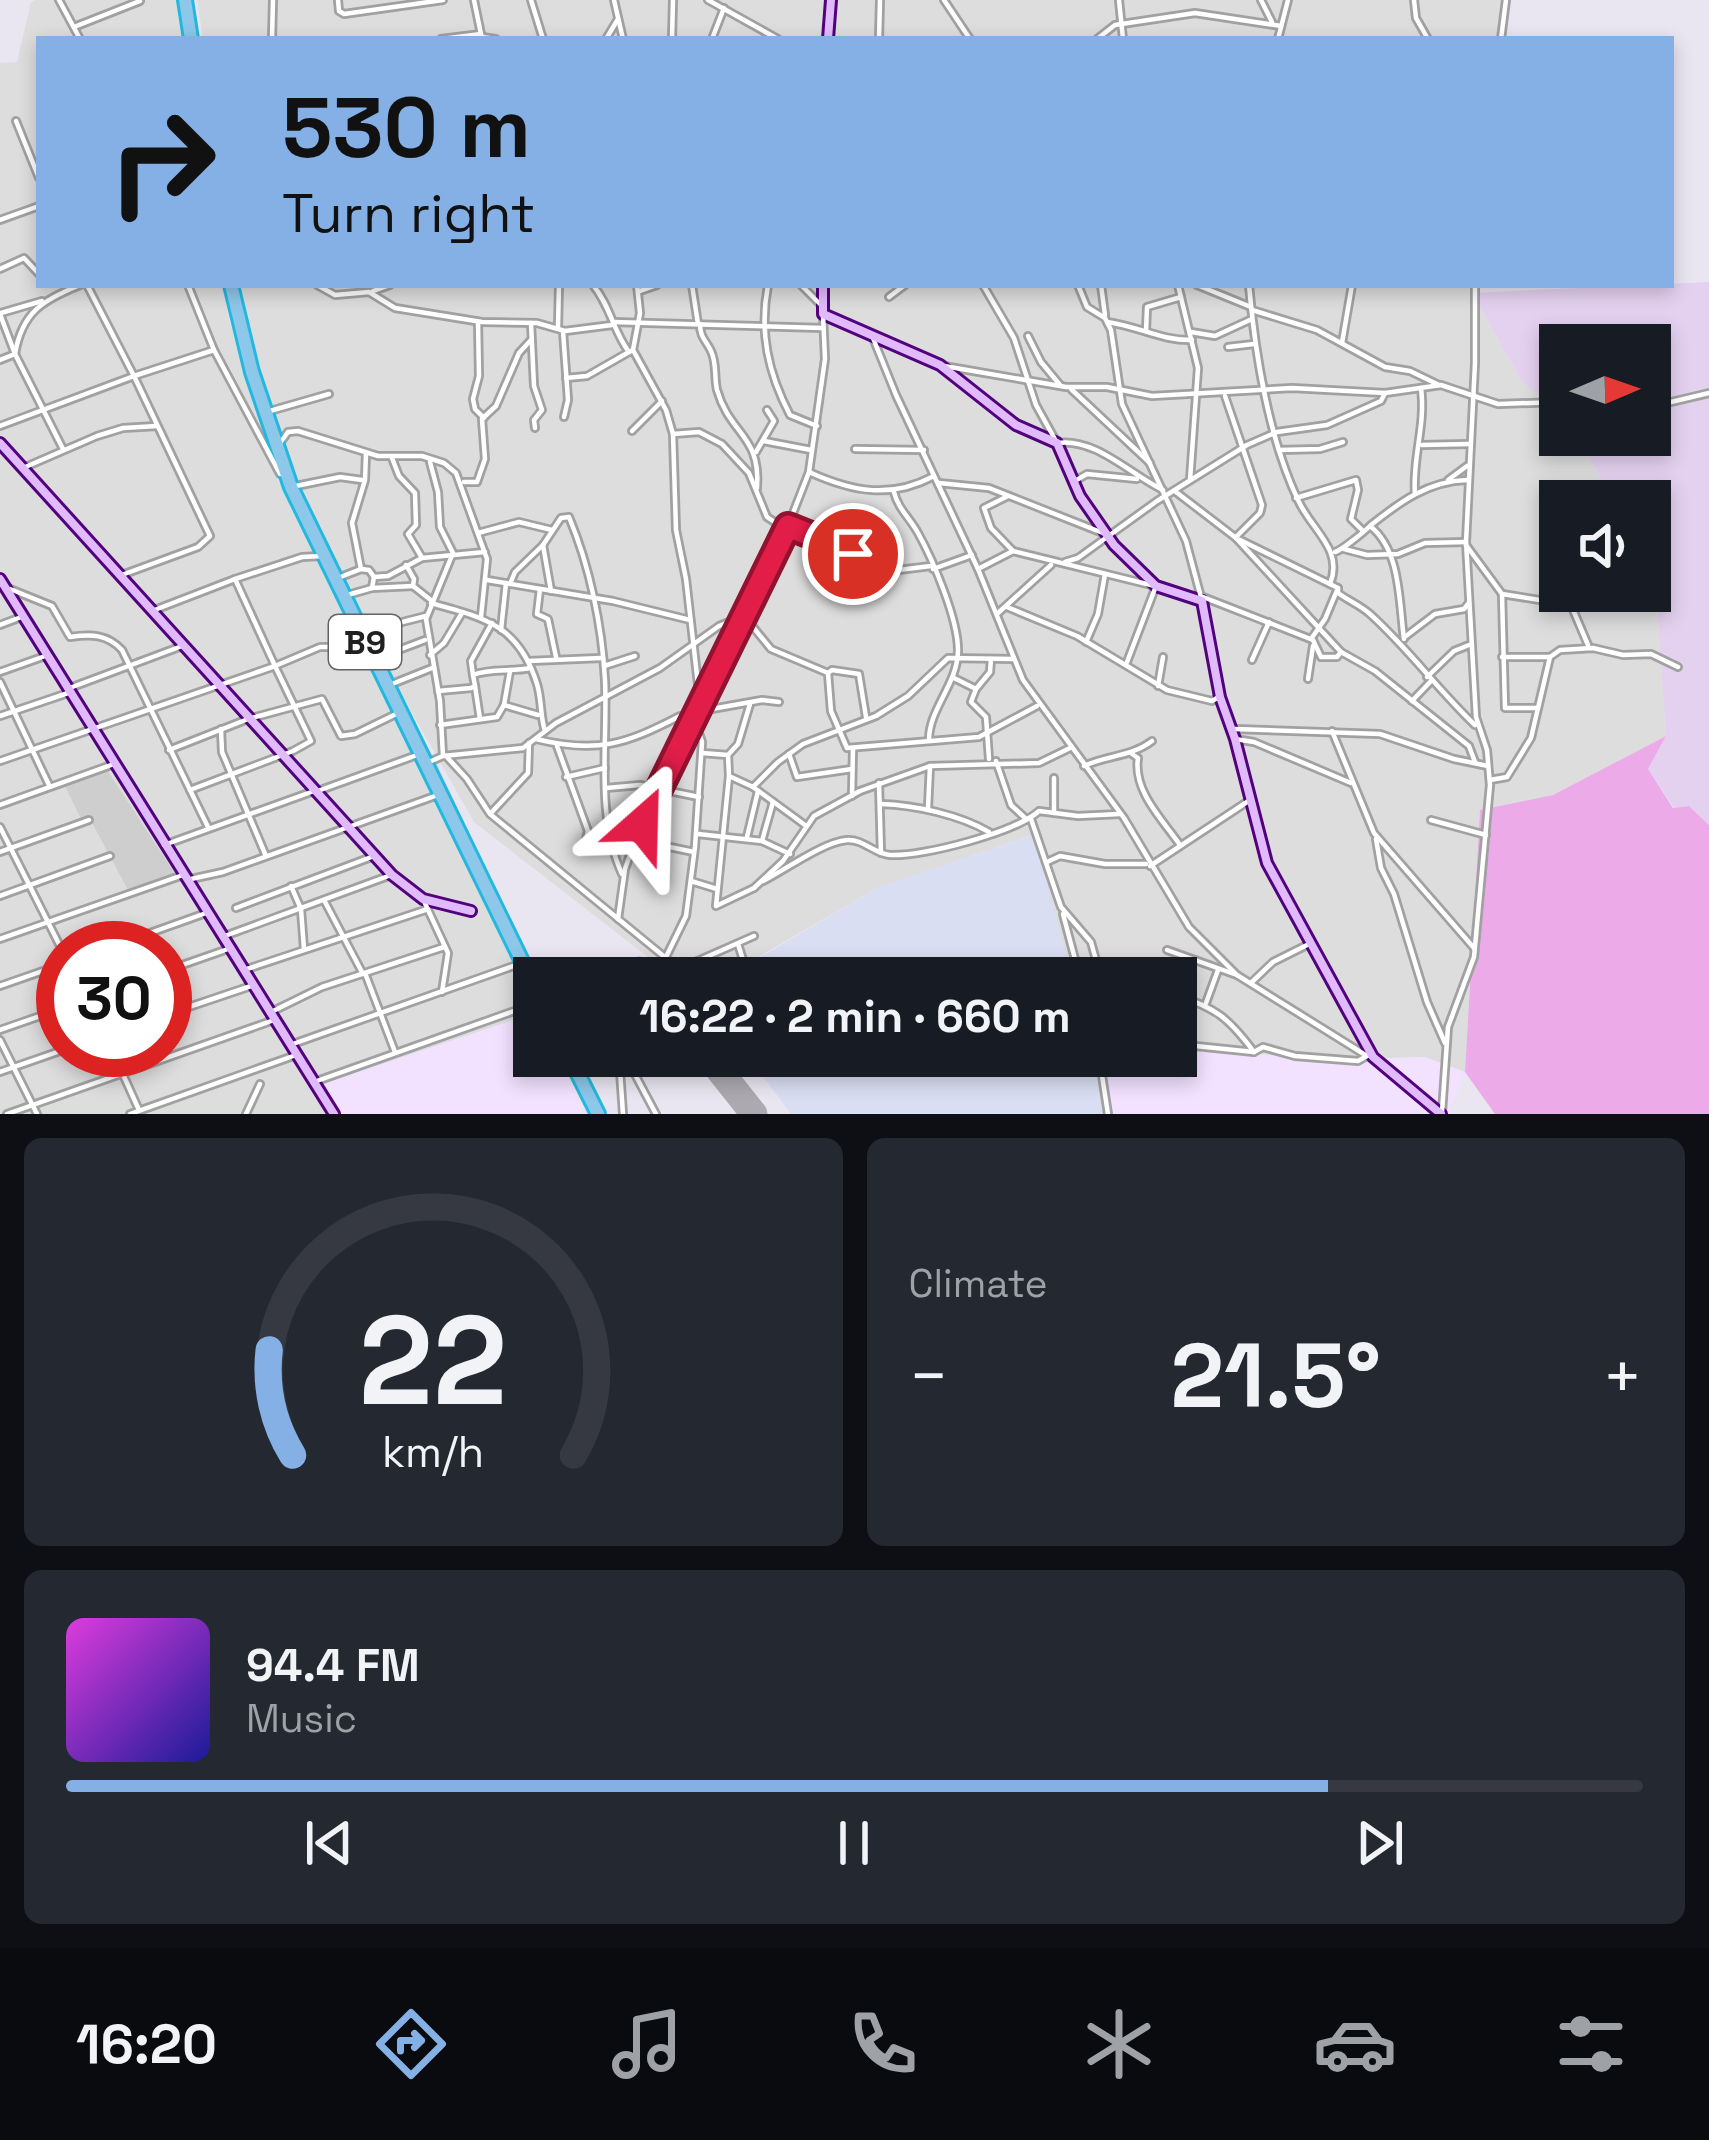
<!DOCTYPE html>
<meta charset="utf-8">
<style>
:root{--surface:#171b24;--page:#242831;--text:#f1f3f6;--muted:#9ea1a6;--line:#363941;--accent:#85b0e5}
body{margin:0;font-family:"Space Grotesk",sans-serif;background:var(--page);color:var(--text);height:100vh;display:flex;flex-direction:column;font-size:45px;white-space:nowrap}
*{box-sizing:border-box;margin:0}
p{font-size:39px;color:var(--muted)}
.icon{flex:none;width:66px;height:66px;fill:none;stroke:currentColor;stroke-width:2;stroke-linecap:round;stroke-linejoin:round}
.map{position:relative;height:1114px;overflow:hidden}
.sheet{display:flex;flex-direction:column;gap:24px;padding:24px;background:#0d0f14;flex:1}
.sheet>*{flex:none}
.top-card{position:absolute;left:36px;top:36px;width:1638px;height:252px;border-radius:0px;box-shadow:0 6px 18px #0003;background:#85b0e5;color:#111;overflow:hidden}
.needle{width:78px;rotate:88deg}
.fabs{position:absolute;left:1539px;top:324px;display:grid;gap:24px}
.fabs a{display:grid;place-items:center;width:132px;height:132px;border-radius:0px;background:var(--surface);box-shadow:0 6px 18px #0003;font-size:60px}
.speed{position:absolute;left:36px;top:921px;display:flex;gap:24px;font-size:60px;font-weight:700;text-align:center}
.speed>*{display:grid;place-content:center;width:156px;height:156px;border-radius:50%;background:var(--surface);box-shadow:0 6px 18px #0003;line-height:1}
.speed .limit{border:18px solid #d22;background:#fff;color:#111}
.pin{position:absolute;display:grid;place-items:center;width:102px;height:102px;color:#fff;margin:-51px;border:6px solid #fff;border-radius:50%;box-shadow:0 3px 12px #0007}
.me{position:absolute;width:132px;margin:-66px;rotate:25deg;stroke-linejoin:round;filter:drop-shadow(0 0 9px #0008)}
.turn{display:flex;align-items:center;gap:42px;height:252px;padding:0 48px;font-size:54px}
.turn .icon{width:156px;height:156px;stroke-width:2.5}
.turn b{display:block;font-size:84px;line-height:102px}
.big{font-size:90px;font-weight:700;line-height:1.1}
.sheet .card{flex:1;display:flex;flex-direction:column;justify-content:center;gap:18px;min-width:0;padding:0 42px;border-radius:18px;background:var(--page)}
.sheet .dial{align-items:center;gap:0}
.dial svg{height:312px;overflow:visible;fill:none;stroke:var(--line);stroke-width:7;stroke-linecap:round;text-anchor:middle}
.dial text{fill:var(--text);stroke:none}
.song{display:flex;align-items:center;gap:36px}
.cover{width:144px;height:144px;border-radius:18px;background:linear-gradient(135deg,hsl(300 70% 55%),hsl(240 70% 35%))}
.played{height:12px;border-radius:6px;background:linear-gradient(90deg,var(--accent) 80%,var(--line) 80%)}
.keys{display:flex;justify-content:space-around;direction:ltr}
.heat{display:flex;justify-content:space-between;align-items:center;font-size:66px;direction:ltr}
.sheet .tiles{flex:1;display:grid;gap:24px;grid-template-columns:1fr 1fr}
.card:last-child{grid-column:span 2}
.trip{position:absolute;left:513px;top:957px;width:684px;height:120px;border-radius:0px;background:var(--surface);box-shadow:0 6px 18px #0003;font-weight:700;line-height:120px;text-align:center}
.menu{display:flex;height:192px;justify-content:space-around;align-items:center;background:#090b0e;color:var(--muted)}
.menu .icon{width:84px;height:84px}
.menu .selected{color:var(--accent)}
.menu b{font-size:54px;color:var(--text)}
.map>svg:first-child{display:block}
</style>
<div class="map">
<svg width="1709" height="1114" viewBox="0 0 1709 1114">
<rect width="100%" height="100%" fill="#e9e6f1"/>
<g fill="#ddddde" fill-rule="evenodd">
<path d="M36,0H177L183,39H39V285H223L229,319L278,480L439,767L536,978L534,1056L542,1114H0V63L17,62L31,2ZM63,948H165V1050H63Z"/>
<polygon points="197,0 1503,0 1499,39 203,39"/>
<polygon points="239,285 1472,285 1472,293 1522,382 1560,412 1560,435 1577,435 1613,501 1560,501 1560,591 1650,591 1650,568 1655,578 1666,736 1553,795 1480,810 1465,1072 1424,1057 1322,1060 1176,1046 1176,978 1072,978 1033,835 879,887 722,978 675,978 474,822 412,713 306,505 265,396"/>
</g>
<g fill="#f2e1ff">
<polygon points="534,1013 534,1056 557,1056 585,1114 338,1114 319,1085"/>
<polygon points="1176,1046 1322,1060 1425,1057 1465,1072 1448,1114 1103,1114 1092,1056 1176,1056"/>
</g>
<polygon fill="#cecece" points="107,770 174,872 173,875 128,890 89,817 81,819 65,786"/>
<g fill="#d9def2">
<polygon points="1034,835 1072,978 725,978 879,887"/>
<polygon points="748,1056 1093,1056 1106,1114 791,1114"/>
</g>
<polygon fill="#e4d1f0" points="1709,282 1709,825 1689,806 1674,808 1648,769 1666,736 1655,578 1650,568 1650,501 1613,501 1577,435 1650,435 1650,345 1560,345 1560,412 1522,382 1472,293"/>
<polygon fill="#ecabe8" points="1666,736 1648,769 1673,808 1689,806 1709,825 1709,1114 1495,1114 1465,1072 1480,810 1553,795"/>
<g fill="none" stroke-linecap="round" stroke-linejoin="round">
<g stroke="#acaab0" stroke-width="27">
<polyline points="639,970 645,978"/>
<polyline points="708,1056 754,1114"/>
</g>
<defs>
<g id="street">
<polyline points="59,0 80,39"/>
<polyline points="338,0 339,11 344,14 443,0"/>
<polyline points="474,0 482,39"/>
<polyline points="531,0 543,39"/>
<polyline points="614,0 623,39"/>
<polyline points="708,0 778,39"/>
<polyline points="944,0 970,39"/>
<polyline points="1119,0 1123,39"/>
<polyline points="1261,0 1272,22"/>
<polyline points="1414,0 1416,18 1428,39"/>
<polyline points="74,27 140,1"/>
<polyline points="482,37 496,39"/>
<polyline points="272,39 273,0"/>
<polyline points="441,39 481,34"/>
<polyline points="606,39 618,19"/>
<polyline points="672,39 673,0"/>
<polyline points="712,39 724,8"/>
<polyline points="879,39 880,0"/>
<polyline points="1097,39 1115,25 1195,13 1281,26"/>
<polyline points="1278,39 1288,0"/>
<polyline points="1501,39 1506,0"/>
<polyline points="16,121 39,178"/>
<polyline points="0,220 39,206"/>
<polyline points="0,269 24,258 39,274"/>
<polyline points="87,285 134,376 214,350"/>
<polyline points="188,285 214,350 280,474"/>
<polyline points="317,285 335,295 369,292 395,308 482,322 537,323 565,331 612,325"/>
<path d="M593,285C611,307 613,331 629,352L633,350"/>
<polyline points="637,285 640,313 633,350 666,410 673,434 676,530 686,579 700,702"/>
<polyline points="692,285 698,324"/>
<path d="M768,285C759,332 768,373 790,415L817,426"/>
<polyline points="801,285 822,306"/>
<path d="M983,285L1014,338L1036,405L1057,443C1095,437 1131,475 1163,490"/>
<polyline points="1078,285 1087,307 1105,318 1111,330 1122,404 1186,541 1202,601"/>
<polyline points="1101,285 1105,315"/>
<polyline points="1178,285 1198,368 1190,480"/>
<polyline points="1197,285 1251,307"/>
<path d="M1249,285C1255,353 1269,440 1299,502C1312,530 1344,550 1330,584"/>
<polyline points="373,291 390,285"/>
<polyline points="640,291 657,285"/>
<polyline points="889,297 905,285"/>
<polyline points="1252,310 1317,330 1385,367 1410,371 1439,385"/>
<polyline points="1,313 42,301"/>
<polyline points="0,314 15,354 63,449"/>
<polyline points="478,322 479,376 473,399 475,409 484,418"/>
<polyline points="613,322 823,328"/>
<path d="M1107,322C1138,326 1162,341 1192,340"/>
<polyline points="531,323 534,386 542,410 534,420 535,428"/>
<path d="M700,324C700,338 706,340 711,351C717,363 714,377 717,390C730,435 761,435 757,488"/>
<polyline points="558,327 559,285"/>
<polyline points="563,331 568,400 564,417"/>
<polyline points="1146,331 1147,307 1181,297"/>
<polyline points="1191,332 1215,336 1252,319"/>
<polyline points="1028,336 1041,362 1060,385"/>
<polyline points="873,338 896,395 978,569 1023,680 1124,818 1189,927 1237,975 1367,1056 1370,1053"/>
<polyline points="1342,343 1352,285"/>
<polyline points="1228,347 1254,344"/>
<path d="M0,360L15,354C22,312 43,300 80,285"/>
<polyline points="944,366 1066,387 1107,387 1152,396 1292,388 1385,393 1441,385 1498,404 1560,402"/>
<polyline points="566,378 587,376 629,352"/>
<polyline points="1071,389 1150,463"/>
<polyline points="1225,396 1262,505 1260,513 1237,536"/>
<polyline points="1650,407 1709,393"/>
<polyline points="270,411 329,394"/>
<polyline points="0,426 134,376 210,536 198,547 119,576"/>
<polyline points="632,431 662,401"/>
<polyline points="673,434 699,432 722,444 749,473 767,517 785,529"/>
<polyline points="764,441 811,450"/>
<polyline points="280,443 288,432 298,431 378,456 422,456 444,463 456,473 487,559 481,617"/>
<polyline points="1422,445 1469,444"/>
<polyline points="855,449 924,450"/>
<polyline points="1279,450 1320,449 1343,442"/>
<polyline points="756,452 774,421 767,410"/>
<polyline points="392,458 399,476 415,493 416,525 408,534 421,556"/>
<polyline points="430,462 438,492 440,527 453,553 426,619 440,701 443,756"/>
<polyline points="23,468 97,436 123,428 157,426"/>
<path d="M809,472C853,492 891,499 934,476"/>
<polyline points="1448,480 1467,466"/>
<polyline points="464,482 477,482 485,459 482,419 496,406 519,353 531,340"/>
<polyline points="1073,482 1087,474 1137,479"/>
<polyline points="939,483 989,488 1103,533"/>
<polyline points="291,487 340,477 362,480"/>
<path d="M894,492C898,509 910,518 918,533C933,560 958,619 958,650C958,684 929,708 929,740"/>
<path d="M1176,492L1236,538L1338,588V593C1349,601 1360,605 1370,614C1408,648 1438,690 1475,725"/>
<path d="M1415,494C1412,458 1426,426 1421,388"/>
<polyline points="1008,496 984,508 991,528 1013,551"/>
<polyline points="1296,498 1356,480 1358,490 1351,519 1363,531"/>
<path d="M1371,525C1400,502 1428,481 1467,480"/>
<polyline points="788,526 813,536 830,537 841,559 856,554 874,563 882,572 931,566"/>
<polyline points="478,533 519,522 552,530"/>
<polyline points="1236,538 1341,652 1375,671 1469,746 1475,762"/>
<polyline points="543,545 551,591"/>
<polyline points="1466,545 1502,594 1505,708 1538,708"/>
<polyline points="1344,549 1367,555 1398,554 1425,543 1466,542"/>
<path d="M1335,552C1342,550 1365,531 1370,526C1401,550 1399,603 1404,639"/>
<polyline points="1065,562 1078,558 1157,501 1247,445 1277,432 1327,425 1381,401 1385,393"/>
<polyline points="406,565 414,579 413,586 432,601"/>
<polyline points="361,569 352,523 365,480 366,453"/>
<polyline points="933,569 972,555"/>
<polyline points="978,569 1013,551 1155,586"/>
<polyline points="338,578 361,569 369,570 374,577"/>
<polyline points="235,579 302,557 322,556"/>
<polyline points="487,580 613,601 690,620"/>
<path d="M510,584L515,572L543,545L561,518L569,517C590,567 602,626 605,680C608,743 595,815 622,874"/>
<polyline points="372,588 413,586"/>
<path d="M10,589L52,606L70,637C91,634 107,634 122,650L208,827"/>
<polyline points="540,589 537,614 548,619 556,657"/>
<polyline points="1502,594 1571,605 1588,645"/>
<polyline points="344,596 372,588 374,577 388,576 422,558 485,552"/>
<polyline points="1203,597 1313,640 1321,657 1337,657 1341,652"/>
<path d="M431,603C486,618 519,626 537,684C542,700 540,716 545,731"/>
<polyline points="1007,607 1077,636 1167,690 1212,701 1217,698"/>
<polyline points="152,611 235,579 275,666 320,647 363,647"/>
<polyline points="998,613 1051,565"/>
<polyline points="0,625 24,616"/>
<polyline points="501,630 506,583"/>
<polyline points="363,632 426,616"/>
<polyline points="1406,636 1435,614 1464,609 1468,604"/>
<polyline points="1311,639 1325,619 1338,588"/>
<polyline points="1086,642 1098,614 1105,574"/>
<polyline points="430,655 444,643 462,613"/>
<polyline points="380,657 425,640"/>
<polyline points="1502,657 1550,657"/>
<polyline points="1252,660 1269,622"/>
<polyline points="529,661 601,658"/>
<polyline points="1127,662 1156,586"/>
<polyline points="604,666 635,656"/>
<polyline points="0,672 48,655"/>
<polyline points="828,673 832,670 859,674 866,717"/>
<polyline points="473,675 471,661 492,623"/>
<polyline points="1427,677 1454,651 1469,645"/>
<polyline points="954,678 976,689 971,702 986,717 989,759"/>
<polyline points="1308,679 1313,646"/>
<polyline points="0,682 49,785"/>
<polyline points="392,684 432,668"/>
<polyline points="475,686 480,719"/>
<polyline points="1158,686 1163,657"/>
<polyline points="67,689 182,646"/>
<polyline points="976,689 990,672 991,659"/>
<path d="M438,691L471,688L475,686L473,675C490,668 511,672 530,668"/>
<polyline points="1412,701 1431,681"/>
<polyline points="504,705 538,715"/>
<polyline points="695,712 762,700 779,702"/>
<polyline points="0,716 68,693"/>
<polyline points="440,725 497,717 504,705 510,671"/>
<polyline points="221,729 222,752 266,856"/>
<polyline points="1235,729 1380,734 1454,759 1488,766"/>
<polyline points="1332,731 1374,833 1474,948"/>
<path d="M536,739C597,754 626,744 680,716L689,720"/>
<polyline points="1235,739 1254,742 1351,783"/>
<polyline points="557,746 588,831 584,847"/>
<polyline points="169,750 248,719 322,699 341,736 355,734 396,714"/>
<polyline points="702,753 728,755 729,776 753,787 778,762 803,744 876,716 908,696 948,658 1014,659"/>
<polyline points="789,754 797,777 852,769"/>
<path d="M1132,754L1138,758C1133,791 1162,819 1180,845"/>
<polyline points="728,755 738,744 750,704"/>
<polyline points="446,756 467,779 490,814 672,963 678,964 683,973 695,962 754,936"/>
<polyline points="0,761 275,666 311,741 293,751 190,790"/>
<polyline points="996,761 1011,805 1025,818"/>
<polyline points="429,762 443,756 523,748 556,723 660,668 719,626 744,616 788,526 809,472 825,359 823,314"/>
<path d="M1084,766C1107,755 1131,757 1152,741"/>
<polyline points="729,776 716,906 754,888 783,861 814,816 860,791 930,766 1039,763 1070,748"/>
<polyline points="566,777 605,768"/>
<polyline points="1490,780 1507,777 1531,738 1550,657 1560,650 1593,648 1623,655 1651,654 1678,667"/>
<polyline points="879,783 881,853"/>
<polyline points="753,787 805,825"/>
<polyline points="606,788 640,785 699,797"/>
<polyline points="315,792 417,755"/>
<polyline points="852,796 853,749"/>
<path d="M881,804C915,805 960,815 989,832"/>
<polyline points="0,805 114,764"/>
<polyline points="928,808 930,766"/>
<polyline points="491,813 528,773 529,743"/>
<polyline points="1054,813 1054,778"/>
<polyline points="1031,819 1061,907 1091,942 1101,978"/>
<polyline points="1431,820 1486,835"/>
<polyline points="0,827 63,952"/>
<polyline points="698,834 762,841 790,854"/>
<polyline points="747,837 758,791"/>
<polyline points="1376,839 1381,868 1394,894 1427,1002 1445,1043"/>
<polyline points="636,840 694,852"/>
<polyline points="762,841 773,802"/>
<polyline points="164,845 314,791"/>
<polyline points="0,852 89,820"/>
<polyline points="1047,862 1060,856 1105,864 1146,864"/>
<polyline points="1150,866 1250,800"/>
<polyline points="191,879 223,872 435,796"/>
<polyline points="691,881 717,889"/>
<path d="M763,881C785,870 823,842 847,840C864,839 874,854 890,855C924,857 1018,831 1039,811L1078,816L1120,814"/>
<polyline points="291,886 301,909 304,949"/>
<polyline points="0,896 110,856"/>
<polyline points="423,899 448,953 442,992"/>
<polyline points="324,900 363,974"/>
<polyline points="236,908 374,856"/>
<polyline points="1063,914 1080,978"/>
<polyline points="618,919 625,869 638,832 744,616 771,649 828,673 831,711 847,748 979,737 1037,706"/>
<polyline points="222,937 391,875"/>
<polyline points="0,939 183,875"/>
<polyline points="108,948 206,913"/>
<polyline points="1167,950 1237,975"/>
<polyline points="666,957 686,916 695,847 702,742 693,715"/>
<polyline points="247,969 428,909"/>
<polyline points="165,971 228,949"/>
<polyline points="365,973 395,1052"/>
<polyline points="720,978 744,963 738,944"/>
<polyline points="1252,982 1273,962 1309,944"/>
<polyline points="0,986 63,964"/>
<path d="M1176,995C1216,1008 1229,1018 1254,1052"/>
<polyline points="1206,1003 1218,970"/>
<polyline points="269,1013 322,987 444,947"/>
<polyline points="165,1015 251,986"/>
<polyline points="0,1030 63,1008"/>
<polyline points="0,1040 37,1114"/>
<polyline points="1176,1044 1254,1052 1263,1047 1295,1056 1358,1061 1367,1056"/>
<polyline points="290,1045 522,963"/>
<polyline points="112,1050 139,1110"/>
<polyline points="619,1056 623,1114"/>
<polyline points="1099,1056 1108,1114"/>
<polyline points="619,1058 630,1065 656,1114"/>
<polyline points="0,1072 63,1050"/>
<polyline points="314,1082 534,1004"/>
<polyline points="1442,1112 1448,1027 1474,957 1490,785 1487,750 1476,717 1466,542 1475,363 1475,285"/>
<polyline points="7,1114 274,1020"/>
<polyline points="130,1114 296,1055"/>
<polyline points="246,1114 260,1084"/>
</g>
<g id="secondary">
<polyline points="828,39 831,0"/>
<polyline points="823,285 823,314 940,365 1016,425 1057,443 1080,496 1114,545 1156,586 1202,601 1220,697 1235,739 1267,863 1373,1057 1441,1114"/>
<polyline points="0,443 392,875 423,899 471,911"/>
<polyline points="0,579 334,1114"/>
</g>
<g id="highway">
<polyline points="185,0 191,39"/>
<polyline points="231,285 252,372 291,487 534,986"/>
<polyline points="569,1056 598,1114"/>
</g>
</defs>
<use href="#street" stroke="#a1a1a1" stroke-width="10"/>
<use href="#secondary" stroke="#52027c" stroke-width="14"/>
<use href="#highway" stroke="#23b8df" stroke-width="18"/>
<use href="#street" stroke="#fff" stroke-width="4.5"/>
<use href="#secondary" stroke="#e1bafb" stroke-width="8"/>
<use href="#highway" stroke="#8dc7e9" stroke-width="12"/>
</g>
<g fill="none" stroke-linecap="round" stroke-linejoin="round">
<defs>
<polyline id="route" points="642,824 788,526 813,536 830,537 841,559 853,554"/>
</defs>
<use href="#route" stroke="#92132f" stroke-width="30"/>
<use href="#route" stroke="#e11d48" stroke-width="21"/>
</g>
<g text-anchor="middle" stroke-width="9" stroke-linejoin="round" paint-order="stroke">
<rect fill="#fff" stroke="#636363" stroke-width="3" x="329" y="615" width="72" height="54" rx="9"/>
<g font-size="33" font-weight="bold" fill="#202020">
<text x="365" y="654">B9</text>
</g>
</g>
</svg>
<div class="fabs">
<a><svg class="needle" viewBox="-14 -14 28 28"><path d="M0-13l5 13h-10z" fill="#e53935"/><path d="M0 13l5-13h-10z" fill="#9ea1a6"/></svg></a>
<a><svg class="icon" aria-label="sound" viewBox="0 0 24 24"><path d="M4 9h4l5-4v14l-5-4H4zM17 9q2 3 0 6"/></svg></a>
</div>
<div class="speed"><div class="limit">30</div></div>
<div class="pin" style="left:853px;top:554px;background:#d93025"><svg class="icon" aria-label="arrive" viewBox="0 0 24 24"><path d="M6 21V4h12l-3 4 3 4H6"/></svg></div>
<svg class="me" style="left:642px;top:824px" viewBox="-20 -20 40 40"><path d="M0-17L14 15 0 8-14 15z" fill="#e11d48" stroke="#fff" stroke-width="4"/></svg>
<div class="trip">16:22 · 2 min · 660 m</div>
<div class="top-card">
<div class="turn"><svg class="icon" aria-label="right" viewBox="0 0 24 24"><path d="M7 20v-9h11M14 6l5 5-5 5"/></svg><div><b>530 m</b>Turn right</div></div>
</div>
</div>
<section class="sheet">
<div class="tiles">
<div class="card dial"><svg viewBox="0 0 100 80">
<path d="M14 69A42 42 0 1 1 86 69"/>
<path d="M14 69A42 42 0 0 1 8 42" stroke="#85b0e5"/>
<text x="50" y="56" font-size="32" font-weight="700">22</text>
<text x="50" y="72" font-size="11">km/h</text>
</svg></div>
<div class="card"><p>Climate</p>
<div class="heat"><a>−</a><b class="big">21.5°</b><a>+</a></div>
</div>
<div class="card">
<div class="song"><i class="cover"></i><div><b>94.4 FM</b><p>Music</p></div></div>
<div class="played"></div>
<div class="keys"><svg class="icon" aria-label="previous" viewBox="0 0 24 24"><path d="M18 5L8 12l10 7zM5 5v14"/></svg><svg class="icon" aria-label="pause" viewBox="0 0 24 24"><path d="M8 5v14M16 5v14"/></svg><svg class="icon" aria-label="next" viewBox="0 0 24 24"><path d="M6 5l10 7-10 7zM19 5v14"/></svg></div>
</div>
</div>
</section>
<nav class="menu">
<b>16:20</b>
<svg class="icon selected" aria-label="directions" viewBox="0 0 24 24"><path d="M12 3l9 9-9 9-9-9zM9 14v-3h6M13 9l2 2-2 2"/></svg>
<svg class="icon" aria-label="music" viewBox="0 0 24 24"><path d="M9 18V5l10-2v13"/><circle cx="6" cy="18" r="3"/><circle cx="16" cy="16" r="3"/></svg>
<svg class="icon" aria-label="phone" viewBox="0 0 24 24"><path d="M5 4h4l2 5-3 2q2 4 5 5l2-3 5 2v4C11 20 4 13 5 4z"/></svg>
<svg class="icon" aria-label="climate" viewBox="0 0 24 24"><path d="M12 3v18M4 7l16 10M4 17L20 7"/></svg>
<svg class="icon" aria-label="car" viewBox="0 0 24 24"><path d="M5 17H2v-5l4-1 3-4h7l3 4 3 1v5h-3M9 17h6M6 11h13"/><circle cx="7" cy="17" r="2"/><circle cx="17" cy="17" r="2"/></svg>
<svg class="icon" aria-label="filters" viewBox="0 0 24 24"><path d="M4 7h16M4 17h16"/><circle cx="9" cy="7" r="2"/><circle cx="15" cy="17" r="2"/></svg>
</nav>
